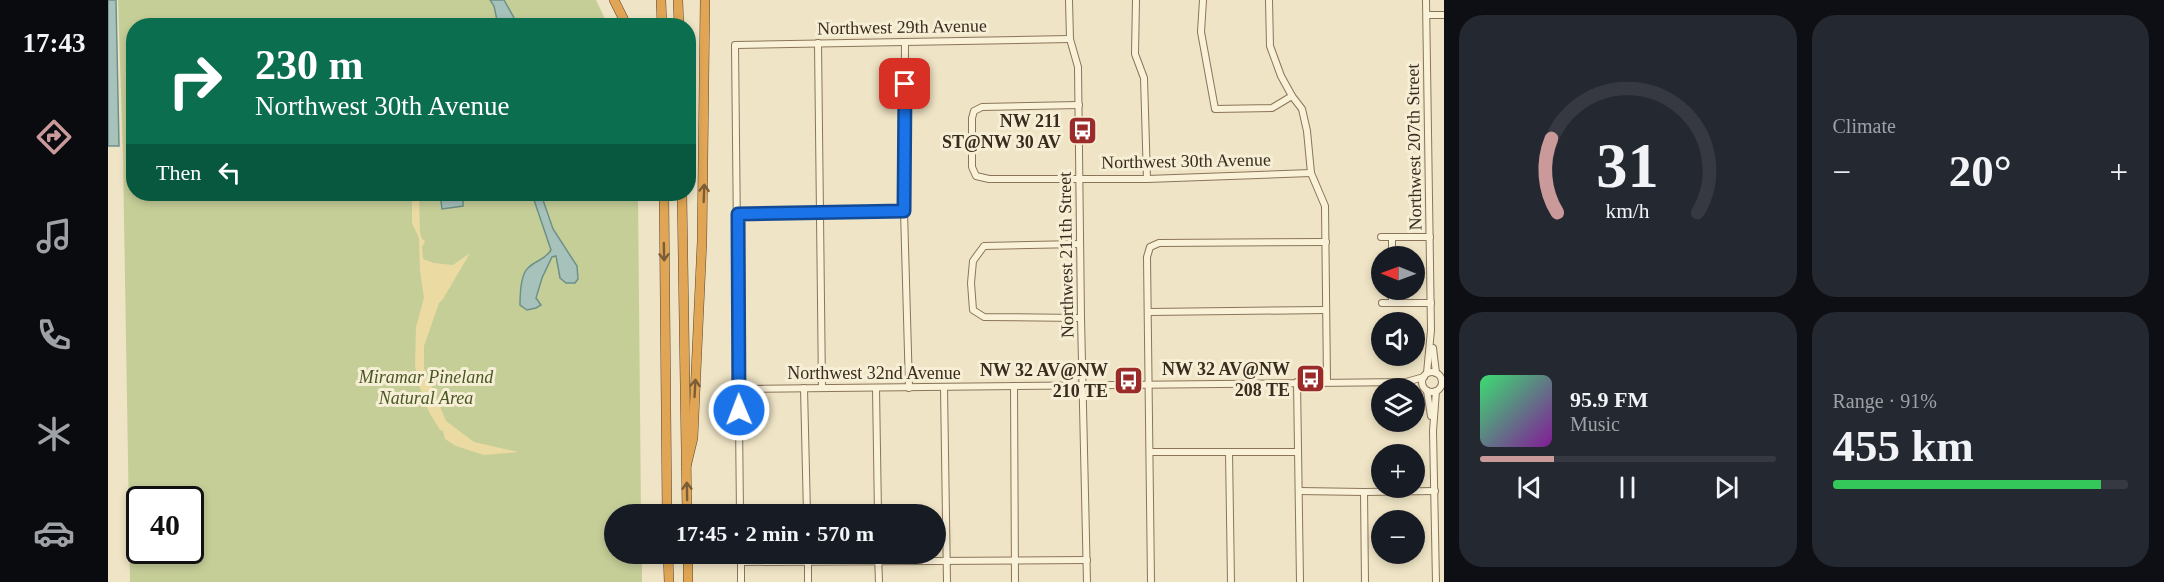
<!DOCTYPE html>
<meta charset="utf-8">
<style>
:root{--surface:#171b24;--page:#242831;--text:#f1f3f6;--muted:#9ea1a6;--line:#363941;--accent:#ca999a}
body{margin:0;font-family:Georgia,serif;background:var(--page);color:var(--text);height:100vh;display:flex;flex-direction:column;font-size:22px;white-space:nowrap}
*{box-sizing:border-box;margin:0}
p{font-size:20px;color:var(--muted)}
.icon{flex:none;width:33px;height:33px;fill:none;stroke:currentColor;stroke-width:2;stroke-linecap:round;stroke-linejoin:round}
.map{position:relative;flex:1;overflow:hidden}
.details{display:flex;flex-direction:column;gap:15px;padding:15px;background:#0d0f14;width:720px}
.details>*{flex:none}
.hud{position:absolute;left:18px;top:18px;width:570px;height:183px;border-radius:24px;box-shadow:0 3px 9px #0003;background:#0b6e4f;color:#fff;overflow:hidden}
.needle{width:39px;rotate:271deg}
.fabs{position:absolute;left:1263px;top:246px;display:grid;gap:12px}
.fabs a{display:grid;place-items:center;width:54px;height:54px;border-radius:50%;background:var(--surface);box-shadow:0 3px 9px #0003;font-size:30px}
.speed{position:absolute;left:18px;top:486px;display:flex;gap:12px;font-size:30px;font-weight:700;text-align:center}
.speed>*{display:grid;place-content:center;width:78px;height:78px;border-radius:50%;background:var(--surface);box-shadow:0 3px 9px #0003;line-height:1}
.speed .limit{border:3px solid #111;border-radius:9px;background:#fff;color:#111}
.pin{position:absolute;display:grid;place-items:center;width:51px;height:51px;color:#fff;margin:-26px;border-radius:12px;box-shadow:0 3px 9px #0006}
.me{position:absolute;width:66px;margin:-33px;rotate:359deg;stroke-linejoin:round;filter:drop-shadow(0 0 4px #0008)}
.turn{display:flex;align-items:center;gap:21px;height:126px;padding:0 30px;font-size:27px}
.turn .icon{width:78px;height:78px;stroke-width:2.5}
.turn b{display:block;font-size:42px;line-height:51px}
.then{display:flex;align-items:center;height:57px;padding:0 30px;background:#0003;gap:12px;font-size:22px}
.big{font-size:45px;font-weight:700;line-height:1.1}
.details .card{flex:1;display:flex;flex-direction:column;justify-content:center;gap:9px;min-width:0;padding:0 21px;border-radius:24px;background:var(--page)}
.details .dial{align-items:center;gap:0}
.dial svg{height:156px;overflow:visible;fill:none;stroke:var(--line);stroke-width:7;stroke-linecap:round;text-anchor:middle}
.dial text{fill:var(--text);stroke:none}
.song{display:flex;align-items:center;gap:18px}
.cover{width:72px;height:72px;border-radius:9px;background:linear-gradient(135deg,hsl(140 70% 55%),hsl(290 70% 35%))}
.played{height:6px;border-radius:3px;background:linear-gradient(90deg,var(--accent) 25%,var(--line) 25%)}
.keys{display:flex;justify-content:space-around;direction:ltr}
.heat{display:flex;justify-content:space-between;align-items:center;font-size:33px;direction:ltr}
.charge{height:9px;border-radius:4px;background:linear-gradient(90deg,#34c759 91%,var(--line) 0)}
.details .tiles{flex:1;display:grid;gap:15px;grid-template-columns:repeat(2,1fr)}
.trip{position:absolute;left:496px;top:504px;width:342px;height:60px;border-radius:30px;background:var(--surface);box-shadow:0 3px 9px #0003;font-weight:700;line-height:60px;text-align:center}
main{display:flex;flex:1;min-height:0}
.tab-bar{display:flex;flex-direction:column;width:108px;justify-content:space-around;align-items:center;background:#090b0e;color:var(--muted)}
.tab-bar .icon{width:42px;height:42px}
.tab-bar .selected{color:var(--accent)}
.tab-bar b{font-size:27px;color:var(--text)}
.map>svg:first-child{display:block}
</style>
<main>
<nav class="tab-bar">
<b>17:43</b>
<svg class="icon selected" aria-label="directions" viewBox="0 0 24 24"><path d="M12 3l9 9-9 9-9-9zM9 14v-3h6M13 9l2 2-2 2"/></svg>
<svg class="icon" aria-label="music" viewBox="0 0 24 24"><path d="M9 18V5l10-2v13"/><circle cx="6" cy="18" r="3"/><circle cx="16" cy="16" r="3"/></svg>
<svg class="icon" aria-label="phone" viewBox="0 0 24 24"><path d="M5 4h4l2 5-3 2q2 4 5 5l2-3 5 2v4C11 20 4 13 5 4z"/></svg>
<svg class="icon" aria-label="climate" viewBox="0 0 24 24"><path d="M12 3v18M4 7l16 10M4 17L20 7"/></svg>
<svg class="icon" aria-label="car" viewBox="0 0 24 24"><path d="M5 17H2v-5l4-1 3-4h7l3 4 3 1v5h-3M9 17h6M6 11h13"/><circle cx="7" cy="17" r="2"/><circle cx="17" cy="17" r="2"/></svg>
</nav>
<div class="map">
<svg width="1336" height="582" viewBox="0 0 1336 582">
<rect width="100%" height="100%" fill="#efe4c5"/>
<path fill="#c6ce98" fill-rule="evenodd" d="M10,0H488L500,25L26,26V194H530L533,514H507V554H534V582H22L15,157ZM32,500H82V550H32Z"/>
<polygon fill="#ebdaa2" points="304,194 311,194 312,232 314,239 317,241 314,247 315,259 326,263 345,265 362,253 335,299 331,303 316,346 316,368 338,421 366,442 410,452 376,455 348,446 337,439 335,431 332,430 321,412 311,385 307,365 308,327 316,298 312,271 311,238 304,223"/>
<g fill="#a7c2bb" stroke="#6d9189" stroke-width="1.5">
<polygon points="0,0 8,0 11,146 0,146"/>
<polygon points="382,0 396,0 410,25 390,25 386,6"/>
<polygon points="332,194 355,194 355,206 334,209"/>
<path d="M424,194H432L434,197L445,229L469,266L470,279L467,283H458L452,278L448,256L444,257L434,278L428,298L433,305L428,308L419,310L412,305C412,295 412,275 420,268C428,260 437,260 443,250Z"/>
</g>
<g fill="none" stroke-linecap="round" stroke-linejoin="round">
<defs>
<g id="minor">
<polyline points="961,0 962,39 970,67 973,318 979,582"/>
<polyline points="1028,0 1027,54 1036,78 1039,179"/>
<polyline points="1095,0 1093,32 1107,109 1164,108 1184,96"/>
<polyline points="1161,0 1162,46 1173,76 1184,96 1194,109 1199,131 1203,173 1217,206 1219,382"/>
<polyline points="1318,0 1323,330 1319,373"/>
<polyline points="1319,15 1336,15"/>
<polyline points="797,42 796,211 801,388"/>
<polyline points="710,43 714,388"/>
<polyline points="971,105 874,107 866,111 864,118 864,167 868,176 881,179 1039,179 1203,173"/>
<polyline points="630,214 796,211"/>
<polyline points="1273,237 1322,237"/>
<polyline points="972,244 876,246 865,261 863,283 865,310 876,317 973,318"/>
<polyline points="1284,256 1284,237"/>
<polyline points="1274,303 1323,303"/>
<polyline points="1284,303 1284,290"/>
<polyline points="1041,312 1217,310"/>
<polyline points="1325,348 1328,373"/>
<circle cx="1324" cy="382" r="10"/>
<polyline points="1189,382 1192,582"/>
<polyline points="906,386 907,582"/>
<polyline points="696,388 699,514"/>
<polyline points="768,388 770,514"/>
<polyline points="836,388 839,582"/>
<polyline points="631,389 1298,382 1316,377"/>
<polyline points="1319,391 1323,416"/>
<polyline points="1042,452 1190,452"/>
<polyline points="1121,452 1123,582"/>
<polyline points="1191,491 1256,492 1327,491"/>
<polyline points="1256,492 1257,582"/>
<polyline points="632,514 627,45 962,39"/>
<polyline points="633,554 633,582"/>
<polyline points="700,554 700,582"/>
<polyline points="770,554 771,582"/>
<polyline points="633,562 979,560"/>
<polyline points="1043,582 1039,257 1042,247 1051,243 1218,242"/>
<polyline points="1328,582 1325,431 1328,391"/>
</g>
<g id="highway">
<polyline points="506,0 519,26"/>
<polyline points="553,0 554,26"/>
<polyline points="570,0 571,26"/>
<polyline points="556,194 559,514"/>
<polyline points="574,194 579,514"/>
<polyline points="578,467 585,438 594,241 597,0"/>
<polyline points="560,554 561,582"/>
<polyline points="580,554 580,582"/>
</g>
</defs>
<use href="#minor" stroke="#8b755a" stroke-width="8"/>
<use href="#highway" stroke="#58432f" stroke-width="10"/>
<use href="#minor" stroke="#faf1d9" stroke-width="6"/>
<use href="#highway" stroke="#e0a655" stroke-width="9"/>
</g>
<defs><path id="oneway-shaft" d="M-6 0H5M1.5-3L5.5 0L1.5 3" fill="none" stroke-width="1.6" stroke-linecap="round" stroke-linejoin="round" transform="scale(1.5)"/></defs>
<g stroke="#7c5d35">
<use href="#oneway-shaft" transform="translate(596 193) rotate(-88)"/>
<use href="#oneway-shaft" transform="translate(556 252) rotate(89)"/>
<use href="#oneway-shaft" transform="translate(587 388) rotate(-87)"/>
<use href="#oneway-shaft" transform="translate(579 491) rotate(-91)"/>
</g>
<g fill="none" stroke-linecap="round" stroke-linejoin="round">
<defs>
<polyline id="route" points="631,410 630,214 796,211 797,84"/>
</defs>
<use href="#route" stroke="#114b97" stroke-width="15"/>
<use href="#route" stroke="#1a73e8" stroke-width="10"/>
</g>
<defs>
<symbol id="bus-square" viewBox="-11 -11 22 22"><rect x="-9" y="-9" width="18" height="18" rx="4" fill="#9b2b29" stroke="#f6eed5"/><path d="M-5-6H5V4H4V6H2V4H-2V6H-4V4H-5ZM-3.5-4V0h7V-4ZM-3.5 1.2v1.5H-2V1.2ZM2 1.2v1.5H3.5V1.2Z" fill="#fff"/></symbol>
</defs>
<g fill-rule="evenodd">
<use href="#bus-square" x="958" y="114" width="33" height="33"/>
<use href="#bus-square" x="1186" y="362" width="33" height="33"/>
<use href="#bus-square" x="1004" y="364" width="33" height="33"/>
</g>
<g text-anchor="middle" stroke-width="6" stroke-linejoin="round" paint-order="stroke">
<g font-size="18" fill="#3a2d1f" stroke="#f6eed5">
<text transform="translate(794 27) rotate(-1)" y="6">Northwest 29th Avenue</text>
<text transform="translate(1306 147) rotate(-91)" y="6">Northwest 207th Street</text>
<text transform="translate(1078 161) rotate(-1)" y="6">Northwest 30th Avenue</text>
<text transform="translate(958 255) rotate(-91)" y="6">Northwest 211th Street</text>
<text x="766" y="379">Northwest 32nd Avenue</text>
</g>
<g font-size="18" font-weight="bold" fill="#3a2d1f" stroke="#f6eed5" text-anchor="end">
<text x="953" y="127">NW 211<tspan x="953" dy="21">ST@NW 30 AV</tspan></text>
<text x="1182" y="375">NW 32 AV@NW<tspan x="1182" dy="21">208 TE</tspan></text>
<text x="1000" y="376">NW 32 AV@NW<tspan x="1000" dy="21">210 TE</tspan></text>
</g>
<g font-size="18" font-style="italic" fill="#495725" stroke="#f6eed5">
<text x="318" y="383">Miramar Pineland<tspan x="318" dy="21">Natural Area</tspan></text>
</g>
</g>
</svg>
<div class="fabs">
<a><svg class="needle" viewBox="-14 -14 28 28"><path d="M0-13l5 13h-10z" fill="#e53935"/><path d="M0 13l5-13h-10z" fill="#9ea1a6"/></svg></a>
<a><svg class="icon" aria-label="sound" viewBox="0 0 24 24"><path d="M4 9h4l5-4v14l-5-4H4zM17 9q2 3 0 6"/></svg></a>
<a><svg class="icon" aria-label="layers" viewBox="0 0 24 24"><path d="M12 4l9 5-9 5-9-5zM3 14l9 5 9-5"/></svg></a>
<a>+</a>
<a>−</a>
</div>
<div class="speed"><div class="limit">40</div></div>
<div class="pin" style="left:797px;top:84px;background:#d93025"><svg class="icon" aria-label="arrive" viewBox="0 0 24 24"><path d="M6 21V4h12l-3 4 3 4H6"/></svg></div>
<svg class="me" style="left:631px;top:410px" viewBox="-20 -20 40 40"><circle r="17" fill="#1a73e8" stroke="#fff" stroke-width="3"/><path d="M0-11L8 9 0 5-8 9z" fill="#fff"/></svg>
<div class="trip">17:45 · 2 min · 570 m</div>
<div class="hud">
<div class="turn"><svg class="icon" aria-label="right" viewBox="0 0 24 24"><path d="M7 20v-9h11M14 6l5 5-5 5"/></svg><div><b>230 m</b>Northwest 30th Avenue</div></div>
<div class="then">Then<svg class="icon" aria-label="left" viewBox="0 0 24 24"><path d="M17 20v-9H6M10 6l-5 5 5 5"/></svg></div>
</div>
</div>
<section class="details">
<div class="tiles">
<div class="card dial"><svg viewBox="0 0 100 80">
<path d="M14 69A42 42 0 1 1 86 69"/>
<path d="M14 69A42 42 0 0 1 11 31" stroke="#ca999a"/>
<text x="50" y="56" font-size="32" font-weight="700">31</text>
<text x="50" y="72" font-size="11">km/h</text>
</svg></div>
<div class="card"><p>Climate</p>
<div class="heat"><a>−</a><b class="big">20°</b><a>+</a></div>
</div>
<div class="card">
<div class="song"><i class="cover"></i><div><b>95.9 FM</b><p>Music</p></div></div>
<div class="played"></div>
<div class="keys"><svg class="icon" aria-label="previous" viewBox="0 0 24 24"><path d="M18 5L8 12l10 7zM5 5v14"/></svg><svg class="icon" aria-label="pause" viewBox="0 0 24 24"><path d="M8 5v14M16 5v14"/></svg><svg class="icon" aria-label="next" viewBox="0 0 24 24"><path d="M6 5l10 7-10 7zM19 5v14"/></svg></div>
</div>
<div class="card"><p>Range · 91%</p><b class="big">455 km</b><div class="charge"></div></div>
</div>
</section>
</main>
